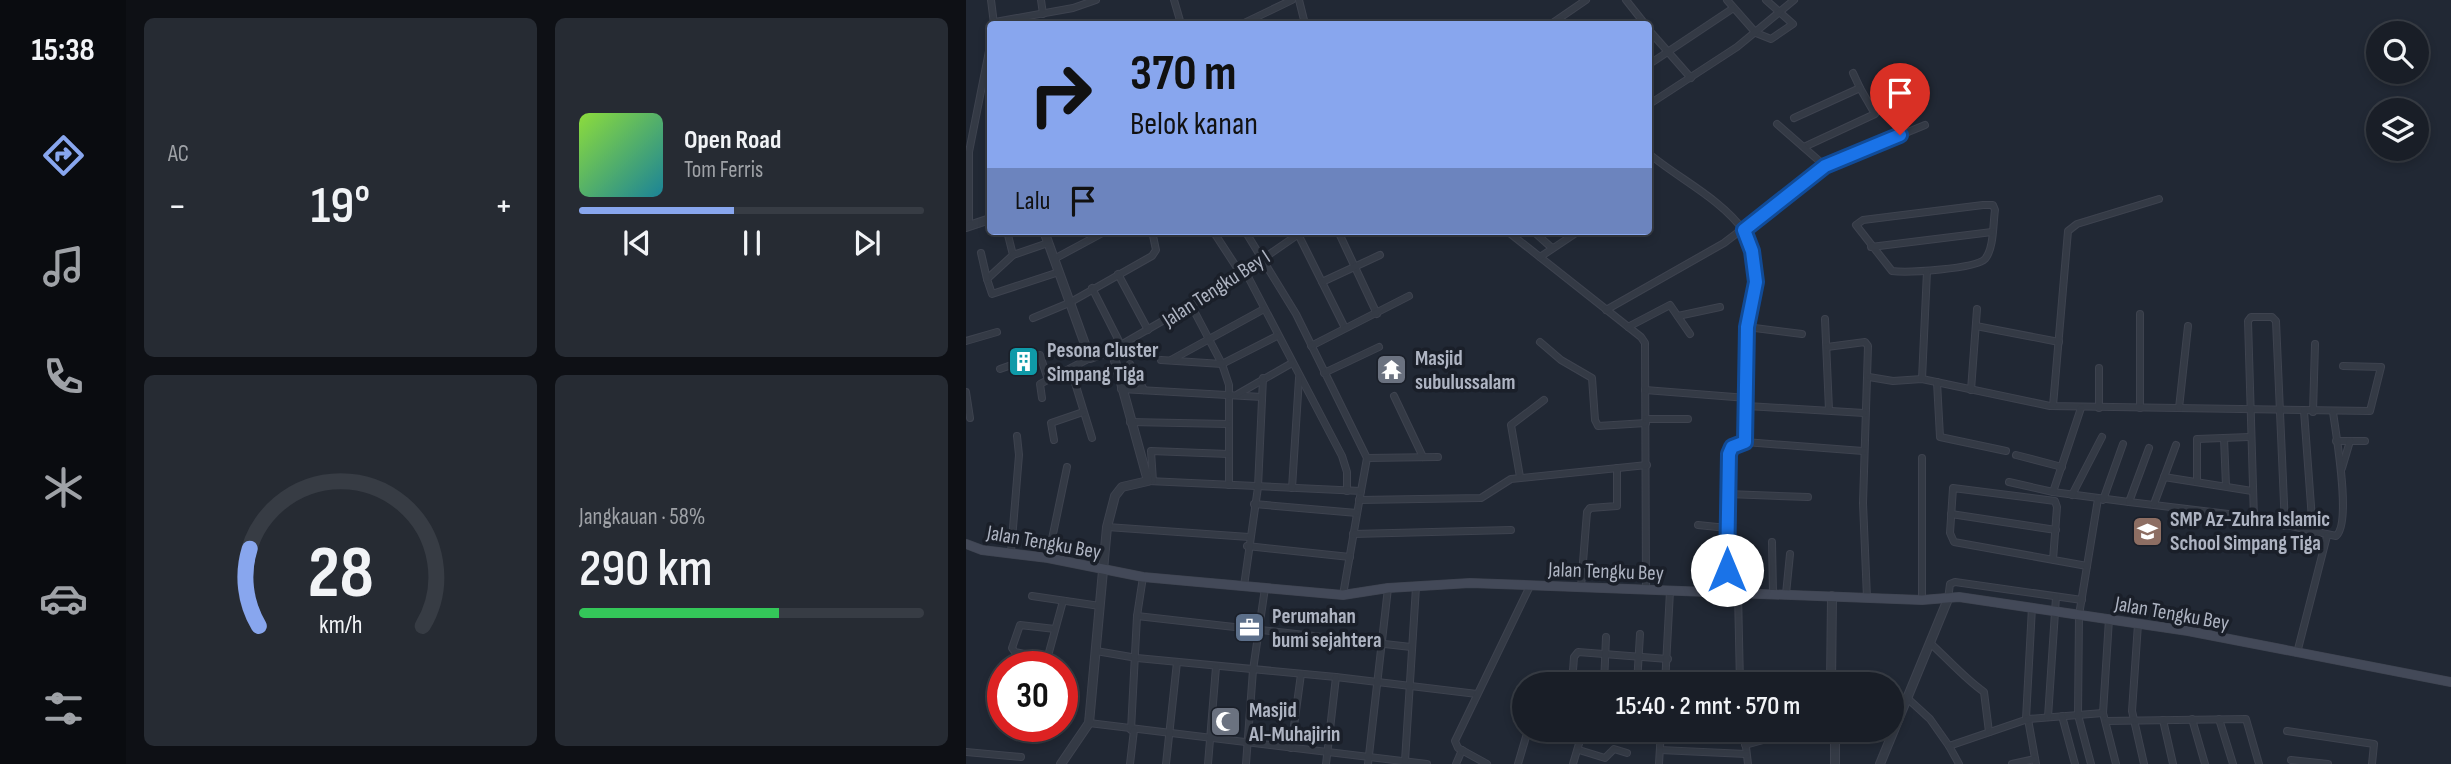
<!DOCTYPE html>
<html lang="id">
<meta charset="utf-8">
<style>
:root{--surface:#191e27;--page:#262b33;--text:#f1f3f6;--muted:#9fa2a7;--line:#373c44;--accent:#88a6ee}
body{margin:0;font-family:"Sofia Sans Condensed",sans-serif;background:var(--page);color:var(--text);height:100vh;display:flex;flex-direction:column;font-size:26px;white-space:nowrap}
*{box-sizing:border-box;margin:0}
p{font-size:23px;color:var(--muted)}
.icon{flex:none;width:38px;height:38px;fill:none;stroke:currentColor;stroke-width:2;stroke-linecap:round;stroke-linejoin:round}
.map{position:relative;flex:1;overflow:hidden}
.panel{display:flex;flex-direction:column;gap:18px;padding:18px;background:#0e1015;width:840px}
.panel>*{flex:none}
.banner{position:absolute;left:21px;top:21px;width:665px;height:214px;border-radius:7px;box-shadow:0 4px 10px #0003,0 0 0 2px var(--line);background:#88a6ee;color:#111;overflow:hidden}
.buttons{position:absolute;left:1400px;top:21px;display:grid;gap:14px}
.buttons a{display:grid;place-items:center;width:63px;height:63px;border-radius:50%;background:var(--surface);box-shadow:0 4px 10px #0003,0 0 0 2px var(--line);font-size:35px}
.speed{position:absolute;left:21px;top:651px;display:flex;gap:14px;font-size:35px;font-weight:700;text-align:center}
.speed>*{display:grid;place-content:center;width:91px;height:91px;border-radius:50%;background:var(--surface);box-shadow:0 4px 10px #0003,0 0 0 2px var(--line);line-height:1}
.speed .limit{border:10px solid #d22;background:#fff;color:#111}
.pin{position:absolute;display:grid;place-items:center;width:60px;height:60px;color:#fff;margin:-72px -30px;border-radius:50% 50% 50% 0;rotate:-45deg;box-shadow:0 0 7px #0007}
.pin .icon{rotate:45deg}
.me{position:absolute;width:77px;margin:-38px;rotate:0deg;stroke-linejoin:round;filter:drop-shadow(0 0 5px #0008)}
.turn{display:flex;align-items:center;gap:24px;height:147px;padding:0 28px;font-size:32px}
.turn .icon{width:91px;height:91px;stroke-width:2.5}
.turn b{display:block;font-size:49px;line-height:60px}
.then{display:flex;align-items:center;height:66px;padding:0 28px;background:#0003;gap:14px;font-size:26px}
.big{font-size:52px;font-weight:600;line-height:1.1}
.panel .card{flex:1;display:flex;flex-direction:column;justify-content:center;gap:10px;min-width:0;padding:0 24px;border-radius:10px;background:var(--page)}
.panel .dial{align-items:center;gap:0}
.dial svg{height:182px;overflow:visible;fill:none;stroke:var(--line);stroke-width:7;stroke-linecap:round;text-anchor:middle}
.dial text{fill:var(--text);stroke:none}
.song{display:flex;align-items:center;gap:21px}
.cover{width:84px;height:84px;border-radius:10px;background:linear-gradient(135deg,hsl(90 70% 55%),hsl(190 70% 35%))}
.played{height:7px;border-radius:4px;background:linear-gradient(90deg,var(--accent) 45%,var(--line) 45%)}
.keys{display:flex;justify-content:space-around;direction:ltr}
.heat{display:flex;justify-content:space-between;align-items:center;font-size:38px;direction:ltr}
.charge{height:10px;border-radius:5px;background:linear-gradient(90deg,#34c759 58%,var(--line) 0)}
.panel .tiles{flex:1;display:grid;gap:18px;grid-template-columns:repeat(2,1fr)}
.trip{position:absolute;left:546px;top:672px;width:392px;height:70px;border-radius:35px;background:var(--surface);box-shadow:0 4px 10px #0003,0 0 0 2px var(--line);font-weight:600;line-height:70px;text-align:center}
main{display:flex;flex:1;min-height:0}
.tabs{display:flex;flex-direction:column;width:126px;justify-content:space-around;align-items:center;background:#0a0c10;color:var(--muted)}
.tabs .icon{width:49px;height:49px}
.tabs .active{color:var(--accent)}
.tabs b{font-size:32px;color:var(--text)}
.map>svg:first-child{display:block}
</style>
<main>
<nav class="tabs">
<b>15:38</b>
<svg class="icon active" aria-label="directions" viewBox="0 0 24 24"><path d="M12 3l9 9-9 9-9-9zM9 14v-3h6M13 9l2 2-2 2"/></svg>
<svg class="icon" aria-label="music" viewBox="0 0 24 24"><path d="M9 18V5l10-2v13"/><circle cx="6" cy="18" r="3"/><circle cx="16" cy="16" r="3"/></svg>
<svg class="icon" aria-label="phone" viewBox="0 0 24 24"><path d="M5 4h4l2 5-3 2q2 4 5 5l2-3 5 2v4C11 20 4 13 5 4z"/></svg>
<svg class="icon" aria-label="climate" viewBox="0 0 24 24"><path d="M12 3v18M4 7l16 10M4 17L20 7"/></svg>
<svg class="icon" aria-label="car" viewBox="0 0 24 24"><path d="M5 17H2v-5l4-1 3-4h7l3 4 3 1v5h-3M9 17h6M6 11h13"/><circle cx="7" cy="17" r="2"/><circle cx="17" cy="17" r="2"/></svg>
<svg class="icon" aria-label="filters" viewBox="0 0 24 24"><path d="M4 7h16M4 17h16"/><circle cx="9" cy="7" r="2"/><circle cx="15" cy="17" r="2"/></svg>
</nav>
<section class="panel">
<div class="tiles">
<div class="card"><p>AC</p>
<div class="heat"><a>−</a><b class="big">19°</b><a>+</a></div>
</div>
<div class="card">
<div class="song"><i class="cover"></i><div><b>Open Road</b><p>Tom Ferris</p></div></div>
<div class="played"></div>
<div class="keys"><svg class="icon" aria-label="previous" viewBox="0 0 24 24"><path d="M18 5L8 12l10 7zM5 5v14"/></svg><svg class="icon" aria-label="pause" viewBox="0 0 24 24"><path d="M8 5v14M16 5v14"/></svg><svg class="icon" aria-label="next" viewBox="0 0 24 24"><path d="M6 5l10 7-10 7zM19 5v14"/></svg></div>
</div>
<div class="card dial"><svg viewBox="0 0 100 80">
<path d="M14 69A42 42 0 1 1 86 69"/>
<path d="M14 69A42 42 0 0 1 10 35" stroke="#88a6ee"/>
<text x="50" y="56" font-size="32" font-weight="700">28</text>
<text x="50" y="72" font-size="11">km/h</text>
</svg></div>
<div class="card"><p>Jangkauan · 58%</p><b class="big">290 km</b><div class="charge"></div></div>
</div>
</section>
<div class="map">
<svg width="1485" height="764" viewBox="0 0 1485 764">
<rect width="100%" height="100%" fill="#212834"/>
<g fill="none" stroke-linecap="round" stroke-linejoin="round">
<defs>
<g id="minor">
<polyline points="25,0 28,24"/>
<polyline points="75,0 77,14"/>
<polyline points="208,0 215,24"/>
<polyline points="333,0 339,24"/>
<polyline points="660,0 679,24"/>
<polyline points="761,0 790,33 805,39 827,24 800,0"/>
<polyline points="29,22 107,8 130,0"/>
<polyline points="276,24 326,0"/>
<polyline points="585,24 620,0"/>
<polyline points="682,29 725,78"/>
<polyline points="682,65 766,9"/>
<polyline points="887,73 894,88"/>
<polyline points="682,105 771,47 828,0"/>
<polyline points="828,118 894,88 909,114 838,147"/>
<path d="M682,153C713,179 754,198 778,231C787,243 790,267 790,282C791,296 782,310 781,324C779,363 780,403 779,442L766,447L763,454L761,592"/>
<polyline points="859,166 959,125"/>
<path d="M1017,205H1027L1029,210C1027,223 1028,249 1019,259C1009,269 941,273 926,271L890,225L897,220Z"/>
<polyline points="3,226 3,152 24,46"/>
<polyline points="41,231 47,255 21,279 26,294 93,272"/>
<polyline points="247,231 275,274"/>
<polyline points="279,231 330,314 401,458"/>
<polyline points="372,231 411,314"/>
<polyline points="541,231 675,337 679,343 680,589"/>
<polyline points="567,231 586,248"/>
<polyline points="332,234 379,328"/>
<polyline points="905,247 1026,232"/>
<polyline points="15,253 21,279"/>
<polyline points="47,255 82,243"/>
<polyline points="574,257 613,231"/>
<polyline points="88,259 140,231"/>
<polyline points="279,271 376,456 381,472 381,491"/>
<polyline points="152,274 182,330"/>
<polyline points="356,282 414,255"/>
<polyline points="126,288 155,345"/>
<polyline points="225,305 256,364 263,385 263,485"/>
<polyline points="640,310 758,243 859,166 811,124"/>
<polyline points="1174,314 1174,408"/>
<polyline points="712,316 754,307"/>
<polyline points="67,318 103,303 186,256 190,250 186,231"/>
<polyline points="859,319 863,410"/>
<polyline points="1010,326 1093,342"/>
<polyline points="662,327 704,305 724,334"/>
<polyline points="781,327 836,334"/>
<polyline points="0,341 31,332"/>
<polyline points="574,342 595,360 626,378 629,420 632,426 680,423"/>
<polyline points="345,346 443,296"/>
<polyline points="861,347 899,342 902,346 897,503 901,598"/>
<polyline points="146,350 259,285 337,231"/>
<polyline points="195,360 256,364 311,336"/>
<polyline points="205,360 298,309"/>
<polyline points="164,364 178,390"/>
<polyline points="34,369 74,355 82,380"/>
<polyline points="105,370 126,438"/>
<polyline points="358,373 413,347"/>
<polyline points="903,377 927,381 956,379 1084,406 1404,411 1415,367 1377,366"/>
<polyline points="956,379 961,271"/>
<polyline points="971,382 974,437 1040,451"/>
<polyline points="155,389 296,397"/>
<polyline points="679,390 781,398"/>
<polyline points="1005,390 1011,309"/>
<polyline points="0,392 4,418"/>
<polyline points="272,394 326,363"/>
<polyline points="428,396 457,457"/>
<polyline points="76,398 74,384 124,358"/>
<polyline points="781,406 898,413"/>
<polyline points="1087,406 1102,231 1111,224 1193,199"/>
<polyline points="1133,408 1133,368"/>
<polyline points="1213,408 1222,326"/>
<polyline points="1338,411 1347,533"/>
<polyline points="1347,412 1349,344"/>
<polyline points="680,419 722,419"/>
<polyline points="164,422 262,424"/>
<polyline points="1258,438 1260,486"/>
<polyline points="88,440 85,423 117,412"/>
<polyline points="1370,441 1399,441"/>
<polyline points="779,442 897,451"/>
<polyline points="1050,455 1096,467"/>
<polyline points="1376,468 1384,441"/>
<polyline points="554,477 545,425 578,400"/>
<polyline points="1198,477 1286,491"/>
<polyline points="182,481 395,491 377,595"/>
<polyline points="187,481 185,451 262,454"/>
<polyline points="1043,482 1087,492 1163,502 1183,448"/>
<polyline points="1231,482 1231,439 1283,437"/>
<polyline points="326,488 333,378"/>
<polyline points="395,491 401,458 472,457"/>
<polyline points="1087,492 1115,408"/>
<polyline points="761,494 842,497"/>
<polyline points="1106,495 1136,437"/>
<polyline points="393,500 515,498 545,479 681,465"/>
<polyline points="1137,500 1157,444"/>
<path d="M1163,502L1279,516L1370,536C1386,523 1370,435 1367,412"/>
<polyline points="288,504 391,513"/>
<polyline points="1188,504 1210,445"/>
<polyline points="985,514 1090,530"/>
<polyline points="1288,519 1282,321 1285,317 1306,317 1310,321 1319,526"/>
<polyline points="732,525 761,528"/>
<polyline points="141,527 283,537"/>
<polyline points="387,534 545,530"/>
<polyline points="806,542 807,594"/>
<polyline points="281,546 384,557"/>
<polyline points="45,552 53,455 51,436"/>
<polyline points="82,558 101,467"/>
<polyline points="1087,560 1091,507 1089,501 987,488 984,533 988,542 1121,566"/>
<polyline points="278,586 292,487 297,378"/>
<polyline points="615,587 621,512 624,508 651,506 651,468"/>
<polyline points="772,593 774,684"/>
<polyline points="820,594 824,554"/>
<polyline points="66,596 134,606"/>
<polyline points="982,599 984,584 989,582 1116,600"/>
<polyline points="956,600 956,458"/>
<polyline points="1066,607 1060,719 1062,719 1070,764"/>
<polyline points="171,616 445,647"/>
<polyline points="1143,619 1137,713 1150,764"/>
<polyline points="1172,624 1166,711 1178,764"/>
<path d="M964,643C982,659 998,678 1018,692L1023,732"/>
<polyline points="130,651 171,658 370,677 511,694"/>
<polyline points="1331,653 1361,536"/>
<polyline points="81,659 49,652 46,648 54,625 89,629"/>
<polyline points="79,667 97,601"/>
<polyline points="34,684 37,685"/>
<polyline points="606,684 608,657 612,652 702,659"/>
<polyline points="638,684 640,637"/>
<polyline points="671,684 674,634"/>
<polyline points="699,684 704,591"/>
<polyline points="940,697 964,719 983,746 1062,719 1137,713"/>
<polyline points="33,716 37,717"/>
<polyline points="1096,716 1109,764"/>
<polyline points="1082,717 1090,597"/>
<polyline points="1226,719 1239,764"/>
<polyline points="1253,719 1267,764"/>
<polyline points="1197,720 1207,764"/>
<polyline points="1140,721 1280,719 1293,764"/>
<polyline points="123,723 461,764"/>
<polyline points="165,730 171,616 177,577"/>
<polyline points="778,730 782,764"/>
<polyline points="1321,731 1408,744 1406,764"/>
<polyline points="779,745 833,730"/>
<polyline points="983,746 993,764"/>
<polyline points="325,748 335,674"/>
<polyline points="613,750 639,758 648,749 661,753"/>
<polyline points="694,750 780,754"/>
<polyline points="0,752 55,757"/>
<polyline points="1325,760 1362,764"/>
<polyline points="439,761 450,587"/>
<polyline points="164,764 168,730"/>
<polyline points="200,764 211,662"/>
<polyline points="242,764 250,667"/>
<polyline points="280,764 287,670 299,588"/>
<polyline points="360,764 370,677"/>
<polyline points="402,764 422,588"/>
<polyline points="490,764 496,750"/>
<polyline points="521,764 492,748 489,741 564,586"/>
<polyline points="552,764 562,730"/>
<polyline points="607,764 617,730"/>
<polyline points="693,764 695,730"/>
<polyline points="1046,764 1069,759"/>
<polyline points="1125,764 1112,715 1113,615 1132,499"/>
</g>
<g id="tertiary">
<polyline points="0,227 24,219"/>
<polyline points="78,231 124,358 146,350 182,481 156,487 149,496 141,527 123,723 95,764"/>
<polyline points="865,684 866,596"/>
<polyline points="869,730 869,764"/>
<polyline points="914,764 982,599"/>
</g>
<polyline id="secondary" points="0,544 16,550 82,558 177,577 377,595 422,588 504,583 956,600 993,597 1222,631 1485,682"/>
</defs>
<use href="#minor" stroke="#3e434f" stroke-width="8"/>
<use href="#tertiary" stroke="#3e434f" stroke-width="10"/>
<use href="#secondary" stroke="#3e434f" stroke-width="10"/>
<use href="#minor" stroke="#343a45" stroke-width="6"/>
<use href="#tertiary" stroke="#343a45" stroke-width="8"/>
<use href="#secondary" stroke="#434958" stroke-width="9"/>
</g>
<g fill="none" stroke-linecap="round" stroke-linejoin="round">
<defs>
<polyline id="route" points="761,570 763,454 766,447 779,442 781,327 790,282 786,251 778,230 859,166 934,135"/>
</defs>
<use href="#route" stroke="#114b97" stroke-width="18"/>
<use href="#route" stroke="#1a73e8" stroke-width="12"/>
</g>
<defs>
<symbol id="building-square" viewBox="-11 -11 22 22"><rect x="-9" y="-9" width="18" height="18" rx="4" fill="#0f9aa8" stroke="#1a1f29"/><path d="M-4-6H4V6H1V3H-1V6H-4ZM-2.5-4.3h1.7v1.8h-1.7ZM.8-4.3h1.7v1.8H.8ZM-2.5-1h1.7V.8h-1.7ZM.8-1h1.7V.8H.8Z" fill="#fff"/></symbol>
<symbol id="temple-square" viewBox="-11 -11 22 22"><rect x="-9" y="-9" width="18" height="18" rx="4" fill="#6b7280" stroke="#1a1f29"/><path d="M0-6L5-2H3V0L6.5 2.5H4V6H1.5V3h-3V6H-4V2.5H-6.5L-3 0V-2H-5Z" fill="#fff"/></symbol>
<symbol id="school-square" viewBox="-11 -11 22 22"><rect x="-9" y="-9" width="18" height="18" rx="4" fill="#8d6e63" stroke="#1a1f29"/><path d="M0-5L7-2L0 1L-7-2ZM-4 1L0 2.5L4 1V4Q0 6-4 4Z" fill="#fff"/></symbol>
<symbol id="office-square" viewBox="-11 -11 22 22"><rect x="-9" y="-9" width="18" height="18" rx="4" fill="#5c6f8a" stroke="#1a1f29"/><path d="M-6-3h4V-5.5h4V-3h4V5H-6ZM-1-4.5V-3h2v-1.5ZM-6 0V1H6V0Z" fill="#fff"/></symbol>
<symbol id="mosque-square" viewBox="-11 -11 22 22"><rect x="-9" y="-9" width="18" height="18" rx="4" fill="#6b7280" stroke="#1a1f29"/><path d="M3.5-4.9A6 6 0 1 0 3.5 4.9A5 5 0 1 1 3.5-4.9Z" fill="#fff"/></symbol>
</defs>
<g fill-rule="evenodd">
<use href="#building-square" x="40" y="344" width="35" height="35"/>
<use href="#temple-square" x="408" y="352" width="35" height="35"/>
<use href="#school-square" x="1164" y="514" width="35" height="35"/>
<use href="#office-square" x="266" y="610" width="35" height="35"/>
<use href="#mosque-square" x="242" y="704" width="35" height="35"/>
</g>
<g text-anchor="middle" stroke-width="7" stroke-linejoin="round" paint-order="stroke">
<g font-size="21" fill="#aeb4c2" stroke="#1a1f29">
<text transform="translate(250 288) rotate(-33)" y="7">Jalan Tengku Bey I</text>
<text transform="translate(78 542) rotate(10)" y="7">Jalan Tengku Bey</text>
<text transform="translate(640 571) rotate(2)" y="7">Jalan Tengku Bey</text>
<text transform="translate(1206 613) rotate(10)" y="7">Jalan Tengku Bey</text>
</g>
<g font-size="21" font-weight="bold" fill="#aeb4c2" stroke="#1a1f29" text-anchor="start">
<text x="81" y="357">Pesona Cluster<tspan x="81" dy="24">Simpang Tiga</tspan></text>
<text x="449" y="365">Masjid<tspan x="449" dy="24">subulussalam</tspan></text>
<text x="1204" y="526">SMP Az-Zuhra Islamic<tspan x="1204" dy="24">School Simpang Tiga</tspan></text>
<text x="306" y="623">Perumahan<tspan x="306" dy="24">bumi sejahtera</tspan></text>
<text x="283" y="717">Masjid<tspan x="283" dy="24">Al-Muhajirin</tspan></text>
</g>
</g>
</svg>
<div class="buttons">
<a><svg class="icon" aria-label="search" viewBox="0 0 24 24"><circle cx="10" cy="10" r="6"/><path d="M15 15l6 6"/></svg></a>
<a><svg class="icon" aria-label="layers" viewBox="0 0 24 24"><path d="M12 4l9 5-9 5-9-5zM3 14l9 5 9-5"/></svg></a>
</div>
<div class="speed"><div class="limit">30</div></div>
<div class="pin" style="left:934px;top:135px;background:#d93025"><svg class="icon" aria-label="arrive" viewBox="0 0 24 24"><path d="M6 21V4h12l-3 4 3 4H6"/></svg></div>
<svg class="me" style="left:761px;top:570px" viewBox="-20 -20 40 40"><circle r="19" fill="#fff"/><path d="M0-13L10 11 0 6-10 11z" fill="#1a73e8"/></svg>
<div class="trip">15:40 · 2 mnt · 570 m</div>
<div class="banner">
<div class="turn"><svg class="icon" aria-label="right" viewBox="0 0 24 24"><path d="M7 20v-9h11M14 6l5 5-5 5"/></svg><div><b>370 m</b>Belok kanan</div></div>
<div class="then">Lalu<svg class="icon" aria-label="arrive" viewBox="0 0 24 24"><path d="M6 21V4h12l-3 4 3 4H6"/></svg></div>
</div>
</div>
</main>
